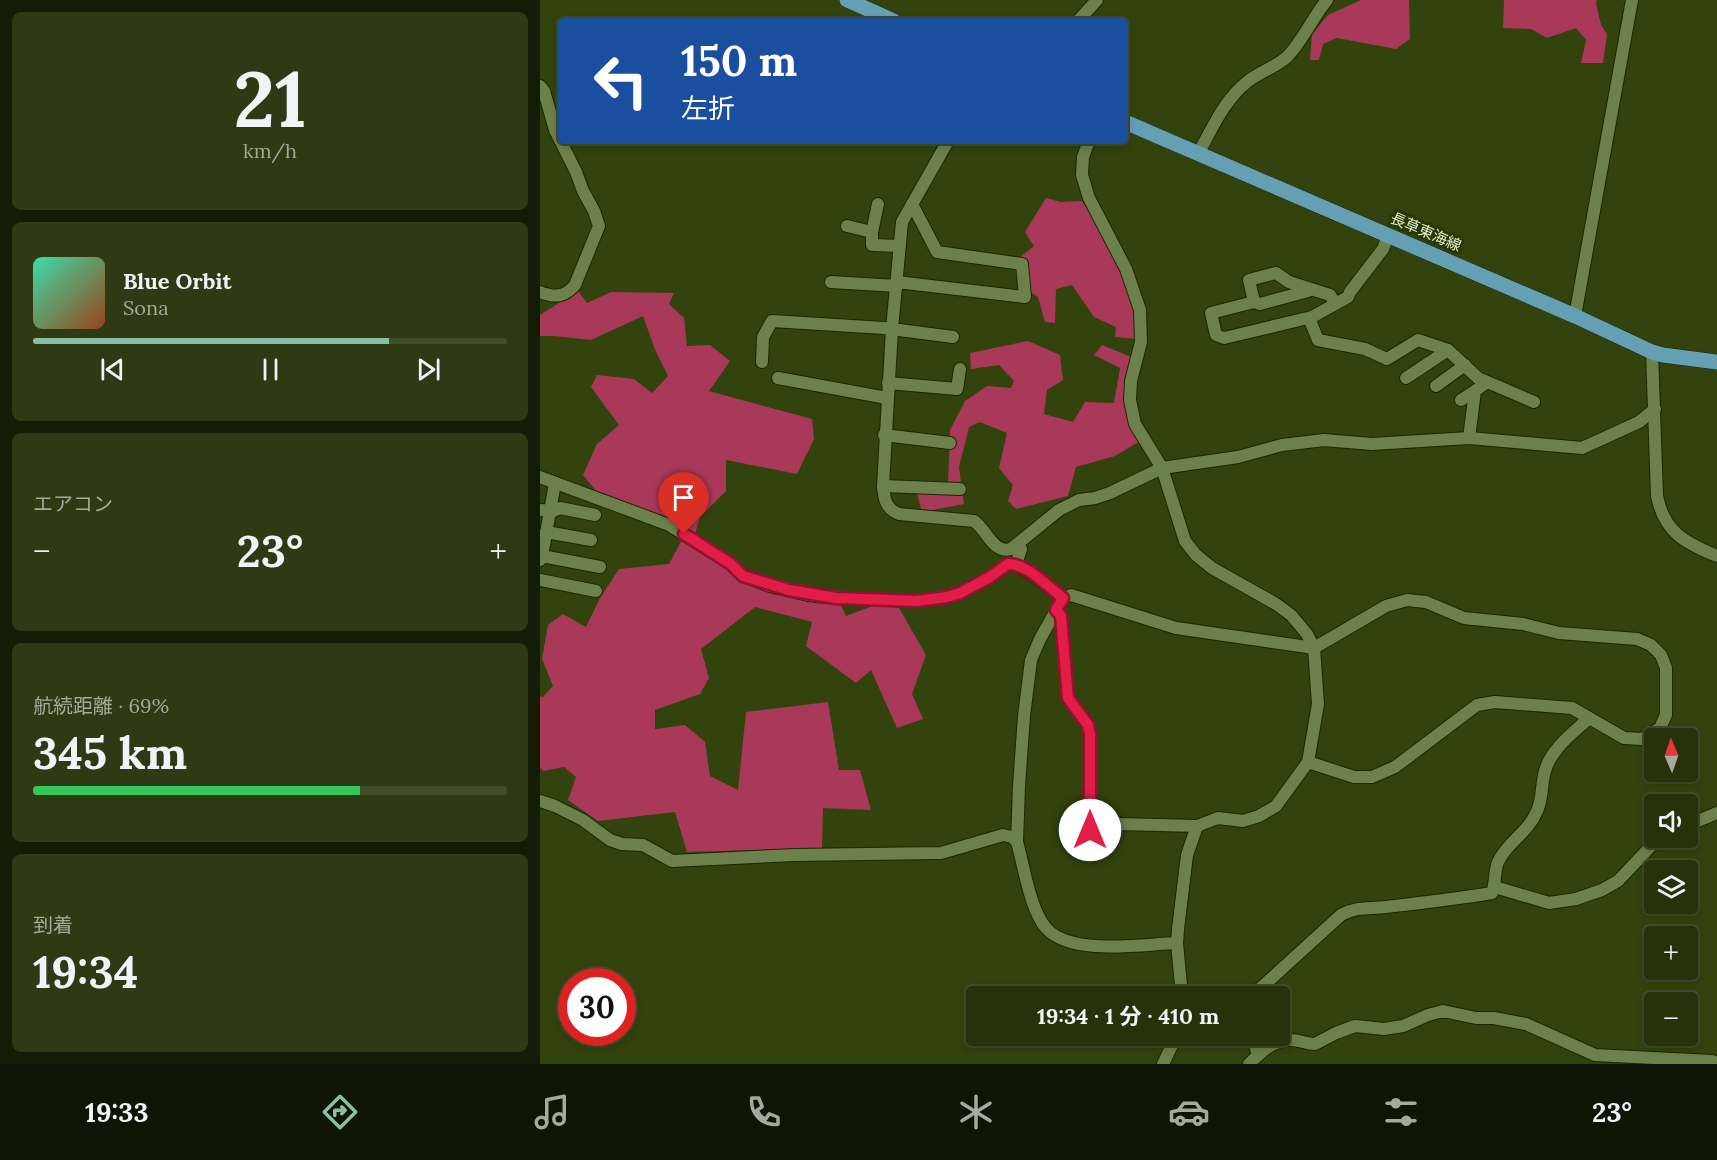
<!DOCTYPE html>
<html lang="ja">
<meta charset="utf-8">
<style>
:root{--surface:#26320a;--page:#2e3a13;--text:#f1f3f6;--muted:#a4aa9c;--line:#424d2b;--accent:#8abfa5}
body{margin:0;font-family:Lora,"Noto Sans JP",serif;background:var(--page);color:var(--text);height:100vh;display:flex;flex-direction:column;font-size:22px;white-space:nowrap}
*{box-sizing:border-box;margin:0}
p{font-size:20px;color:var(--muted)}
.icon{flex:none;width:33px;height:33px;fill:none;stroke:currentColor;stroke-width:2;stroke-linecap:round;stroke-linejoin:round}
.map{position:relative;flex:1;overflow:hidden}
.side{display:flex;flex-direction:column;gap:12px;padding:12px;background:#151c06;width:540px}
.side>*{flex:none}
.banner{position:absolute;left:18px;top:18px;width:570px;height:126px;border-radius:6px;box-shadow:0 3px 9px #0003,0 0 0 2px var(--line);background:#1a4fa0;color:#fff;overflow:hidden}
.needle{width:39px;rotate:358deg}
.buttons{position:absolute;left:1104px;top:728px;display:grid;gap:12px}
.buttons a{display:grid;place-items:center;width:54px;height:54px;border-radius:6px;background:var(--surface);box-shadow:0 3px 9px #0003,0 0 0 2px var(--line);font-size:30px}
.speed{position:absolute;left:18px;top:968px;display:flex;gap:12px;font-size:30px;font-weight:700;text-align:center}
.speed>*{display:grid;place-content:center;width:78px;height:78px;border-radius:50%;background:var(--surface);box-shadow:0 3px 9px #0003,0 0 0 2px var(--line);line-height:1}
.speed .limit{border:9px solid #d22;background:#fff;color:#111}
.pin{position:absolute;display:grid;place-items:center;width:51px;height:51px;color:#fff;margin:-62px -26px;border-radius:50% 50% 50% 0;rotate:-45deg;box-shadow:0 0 6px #0007}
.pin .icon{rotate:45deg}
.me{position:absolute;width:66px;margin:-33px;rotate:0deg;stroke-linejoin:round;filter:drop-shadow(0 0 4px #0008)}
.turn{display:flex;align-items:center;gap:21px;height:126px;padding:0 24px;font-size:27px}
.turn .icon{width:78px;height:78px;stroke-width:2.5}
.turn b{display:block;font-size:42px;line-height:51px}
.big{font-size:45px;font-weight:700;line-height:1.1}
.side .widget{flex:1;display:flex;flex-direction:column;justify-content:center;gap:9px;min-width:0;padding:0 21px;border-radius:9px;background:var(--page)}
.side .dial{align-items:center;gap:0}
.dial b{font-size:78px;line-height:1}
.song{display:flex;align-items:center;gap:18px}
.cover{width:72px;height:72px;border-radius:9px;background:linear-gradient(135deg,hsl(160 70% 55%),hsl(20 70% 35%))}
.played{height:6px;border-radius:3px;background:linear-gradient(90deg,var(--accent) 75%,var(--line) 75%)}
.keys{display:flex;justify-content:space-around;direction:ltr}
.heat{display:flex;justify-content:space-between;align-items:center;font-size:33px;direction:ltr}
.charge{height:9px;border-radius:4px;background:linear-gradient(90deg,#34c759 69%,var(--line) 0)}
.trip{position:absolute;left:426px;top:986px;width:324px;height:60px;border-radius:6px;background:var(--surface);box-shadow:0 3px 9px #0003,0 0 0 2px var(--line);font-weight:700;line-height:60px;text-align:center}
.tab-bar{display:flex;height:96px;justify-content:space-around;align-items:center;background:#0f1404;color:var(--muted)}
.tab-bar .icon{width:42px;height:42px}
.tab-bar .active{color:var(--accent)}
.tab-bar b{font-size:27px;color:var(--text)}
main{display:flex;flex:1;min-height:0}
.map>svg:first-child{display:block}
</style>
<main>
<section class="side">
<div class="widget dial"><b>21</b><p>km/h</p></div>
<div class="widget">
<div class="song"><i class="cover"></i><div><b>Blue Orbit</b><p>Sona</p></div></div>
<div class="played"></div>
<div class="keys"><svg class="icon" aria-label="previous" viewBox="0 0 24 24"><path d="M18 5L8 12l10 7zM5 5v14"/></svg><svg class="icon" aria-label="pause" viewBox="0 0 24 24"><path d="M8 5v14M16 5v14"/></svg><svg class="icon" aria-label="next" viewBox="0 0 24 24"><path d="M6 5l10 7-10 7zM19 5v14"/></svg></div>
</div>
<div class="widget"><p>エアコン</p>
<div class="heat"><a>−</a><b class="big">23°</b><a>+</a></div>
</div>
<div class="widget"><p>航続距離 · 69%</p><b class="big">345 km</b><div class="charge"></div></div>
<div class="widget"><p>到着</p><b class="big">19:34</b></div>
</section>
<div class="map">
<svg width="1177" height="1064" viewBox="0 0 1177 1064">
<rect width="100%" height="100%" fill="#32430e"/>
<g fill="#a83959">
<polygon points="821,0 869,0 870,39 856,49 797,38 783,44 779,60 770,60 772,34 788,15"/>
<polygon points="964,0 1057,0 1056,3 1061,25 1067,34 1063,63 1041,63 1046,40 1036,28 1007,38 991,29 963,28"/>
<polygon points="506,198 521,202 542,201 568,242 595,309 597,339 575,337 576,327 554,317 532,285 516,289 515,323 505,322 498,297 489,291 479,258 494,246 485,232"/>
<polygon points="38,291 47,303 71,292 134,293 129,304 144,318 147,346 170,345 190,361 169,391 272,419 274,439 257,474 186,460 186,491 160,517 155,534 124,517 58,493 43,475 57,444 79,425 51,387 57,375 94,379 112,393 128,376 116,352 103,316 51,340 14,336 0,336 0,315"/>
<polygon points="488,341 520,355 523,380 507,390 504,414 533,422 545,402 574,403 580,368 554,355 562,345 591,357 585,397 602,440 575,456 536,467 528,496 476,509 468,501 473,485 459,468 467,433 440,422 429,427 419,467 424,504 382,512 374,483 408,485 410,430 425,401 447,386 471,388 474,381 459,365 431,369 430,353"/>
<polygon points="143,538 230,593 301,605 306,616 330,607 358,606 386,655 372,694 383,719 357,728 331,670 316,683 266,646 272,622 215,607 161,649 169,678 160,694 115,710 115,729 145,725 165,742 170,776 198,790 206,712 288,702 299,770 320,770 331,810 283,808 282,848 147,852 135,812 58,821 28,800 36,777 24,767 3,771 0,768 0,696 3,697 13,686 2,659 8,625 23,614 46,627 60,598 79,569 129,564"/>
</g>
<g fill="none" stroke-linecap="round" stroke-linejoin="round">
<defs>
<g id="minor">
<polyline points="538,21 557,0"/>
<path d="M0,86L4,91L15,130L36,172L43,191L54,211L59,226L35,285C25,297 15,298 0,292"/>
<path d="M408,141L362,222L352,329L343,486C344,499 346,509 359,514L434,521C447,530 453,554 471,549L519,510L539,500L555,498L570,493L622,468L698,457L742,445L784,440L832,444L929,438L1042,448L1099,422L1115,409"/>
<path d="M658,154C672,129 684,100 707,82C719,72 736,67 747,57C762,42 773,17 787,0"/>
<polyline points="338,204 332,232 332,245 360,246"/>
<polyline points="307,226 332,232"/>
<polyline points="291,282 357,286"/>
<polyline points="357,282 485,297 482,264 397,252 372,204"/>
<polyline points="714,302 720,304 768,291 769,289"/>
<polyline points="796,304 790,295 749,282 736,273 709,280 714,302 671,313 676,335 684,338 772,317 808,297 810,292 843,249 848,236"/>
<polyline points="1035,316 1092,0"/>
<polyline points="769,318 778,340 825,349 847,359 878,340 908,350 938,378 994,402"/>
<path d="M1112,352L1117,496C1124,532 1145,543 1177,556"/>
<polyline points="222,362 223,337 232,321 344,328 413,337"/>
<polyline points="238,378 347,398"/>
<polyline points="866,378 908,350"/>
<polyline points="348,383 417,389 420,369"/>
<polyline points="896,386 925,365"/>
<polyline points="921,400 935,391"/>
<polyline points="344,435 410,443"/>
<polyline points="929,438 935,391 947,382"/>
<polyline points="0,477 129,525 191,564 203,576 230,586 268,595 296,598 376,601 407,597 420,593 450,577 469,564 476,565"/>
<polyline points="343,486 420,489"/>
<polyline points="0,510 14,511 20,508 55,515"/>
<polyline points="6,532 51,540"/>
<polyline points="478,544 481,549 476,565 487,571 523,598"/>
<polyline points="2,556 60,567"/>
<polyline points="0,560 2,556 15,483"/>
<polyline points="0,580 56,591"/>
<polyline points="516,610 521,616 528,698 548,725 550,736 550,830 561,826 579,824 657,826 678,818 703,821 719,816 736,806 768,762 778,704 774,648 767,634 751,615 736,604 672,568 656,555 645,541 622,468 595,424 590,400 591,381 601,342 600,310 586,269 549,198 542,175 543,157 549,141"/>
<path d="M0,801L15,806L43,820L70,840L82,844L103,845L132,861L254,855L401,853L463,835L472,837L477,842C484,866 490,911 507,929C532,956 603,944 637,943"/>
<polyline points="1148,825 1177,813"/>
<polyline points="477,842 479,786 484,716 491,660 500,639 523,598 531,595 636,628 774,648 846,606 867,600 886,602 924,618 983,624 1019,633 1097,639 1111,645 1121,655 1126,668 1126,715 1120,728 1102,739 1084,738 1032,708 955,702 937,705 855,767 832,777 814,777 768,762"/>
<polyline points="955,887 1009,903 1036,899 1062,890 1078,881 1111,846 1125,837"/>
<polyline points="642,996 637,943 638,929 647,855 657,826"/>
<path d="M712,996L801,915C818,906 828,909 846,907C881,903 916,899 952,893C956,883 954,871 958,862C967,842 988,833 997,811C1003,799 1001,784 1005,771C1011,749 1033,733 1049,718"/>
<polyline points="711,1035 718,1054"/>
<polyline points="623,1064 637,1035"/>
<path d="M709,1064C720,1053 734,1039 751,1040C759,1040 767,1044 775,1044L796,1033L815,1026L844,1029L863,1026L888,1015L903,1011L936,1018H954L986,1024L1055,1055L1172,1061L1177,1063"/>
</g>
<g id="major">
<polyline points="307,0 354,21"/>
<polyline points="585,122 1035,316 1112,352 1123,355 1177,362"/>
</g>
</defs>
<use href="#minor" stroke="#1c2801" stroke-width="14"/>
<use href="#major" stroke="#1c2801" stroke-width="16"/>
<use href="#minor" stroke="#6c814c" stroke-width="12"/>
<use href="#major" stroke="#649fb4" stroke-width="15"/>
</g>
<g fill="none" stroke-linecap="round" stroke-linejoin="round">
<defs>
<path id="route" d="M144,534L191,564L203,576L249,590L296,598L376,601L407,597L420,593L450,577L468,564C488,564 508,587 523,598L516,610L521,616L528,698L548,725L550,735V830"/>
</defs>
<use href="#route" stroke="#92132f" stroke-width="15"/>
<use href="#route" stroke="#e11d48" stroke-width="10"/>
</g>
<g text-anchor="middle" stroke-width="6" stroke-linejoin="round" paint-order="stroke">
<g font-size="15" fill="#e0edd0" stroke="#283901">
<text transform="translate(886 232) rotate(23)" y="5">長草東海線</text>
</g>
</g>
</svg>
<div class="buttons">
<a><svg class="needle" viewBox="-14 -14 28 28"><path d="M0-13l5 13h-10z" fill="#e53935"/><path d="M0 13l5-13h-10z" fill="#a4aa9c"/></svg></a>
<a><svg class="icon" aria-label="sound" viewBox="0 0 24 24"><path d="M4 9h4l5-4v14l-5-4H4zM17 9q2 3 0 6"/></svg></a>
<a><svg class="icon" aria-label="layers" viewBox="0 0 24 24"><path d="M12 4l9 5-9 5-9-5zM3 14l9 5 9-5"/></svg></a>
<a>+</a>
<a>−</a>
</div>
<div class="speed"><div class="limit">30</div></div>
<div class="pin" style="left:144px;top:534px;background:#d93025"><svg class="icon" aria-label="arrive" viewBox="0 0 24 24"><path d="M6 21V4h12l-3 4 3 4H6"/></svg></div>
<svg class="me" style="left:550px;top:830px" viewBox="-20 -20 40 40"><circle r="19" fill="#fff"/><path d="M0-13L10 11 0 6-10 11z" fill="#e11d48"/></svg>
<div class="trip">19:34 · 1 分 · 410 m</div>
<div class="banner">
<div class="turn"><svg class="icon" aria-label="left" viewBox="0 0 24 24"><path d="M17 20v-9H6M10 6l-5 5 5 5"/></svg><div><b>150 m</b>左折</div></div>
</div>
</div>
</main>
<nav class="tab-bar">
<b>19:33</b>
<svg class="icon active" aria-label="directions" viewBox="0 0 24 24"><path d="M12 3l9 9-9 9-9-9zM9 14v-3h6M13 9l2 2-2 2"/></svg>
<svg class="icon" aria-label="music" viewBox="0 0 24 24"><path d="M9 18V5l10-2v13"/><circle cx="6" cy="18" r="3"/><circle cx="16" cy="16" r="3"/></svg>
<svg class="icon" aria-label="phone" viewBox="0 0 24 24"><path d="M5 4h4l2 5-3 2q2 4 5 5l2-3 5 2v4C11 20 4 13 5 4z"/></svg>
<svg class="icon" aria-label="climate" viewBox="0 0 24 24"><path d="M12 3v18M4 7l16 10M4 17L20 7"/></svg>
<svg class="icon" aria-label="car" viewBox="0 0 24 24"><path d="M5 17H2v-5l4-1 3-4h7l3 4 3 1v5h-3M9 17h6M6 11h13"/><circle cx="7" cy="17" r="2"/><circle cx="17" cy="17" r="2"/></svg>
<svg class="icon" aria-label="filters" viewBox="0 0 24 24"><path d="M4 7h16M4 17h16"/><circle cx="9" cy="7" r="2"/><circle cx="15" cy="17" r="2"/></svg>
<b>23°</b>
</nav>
